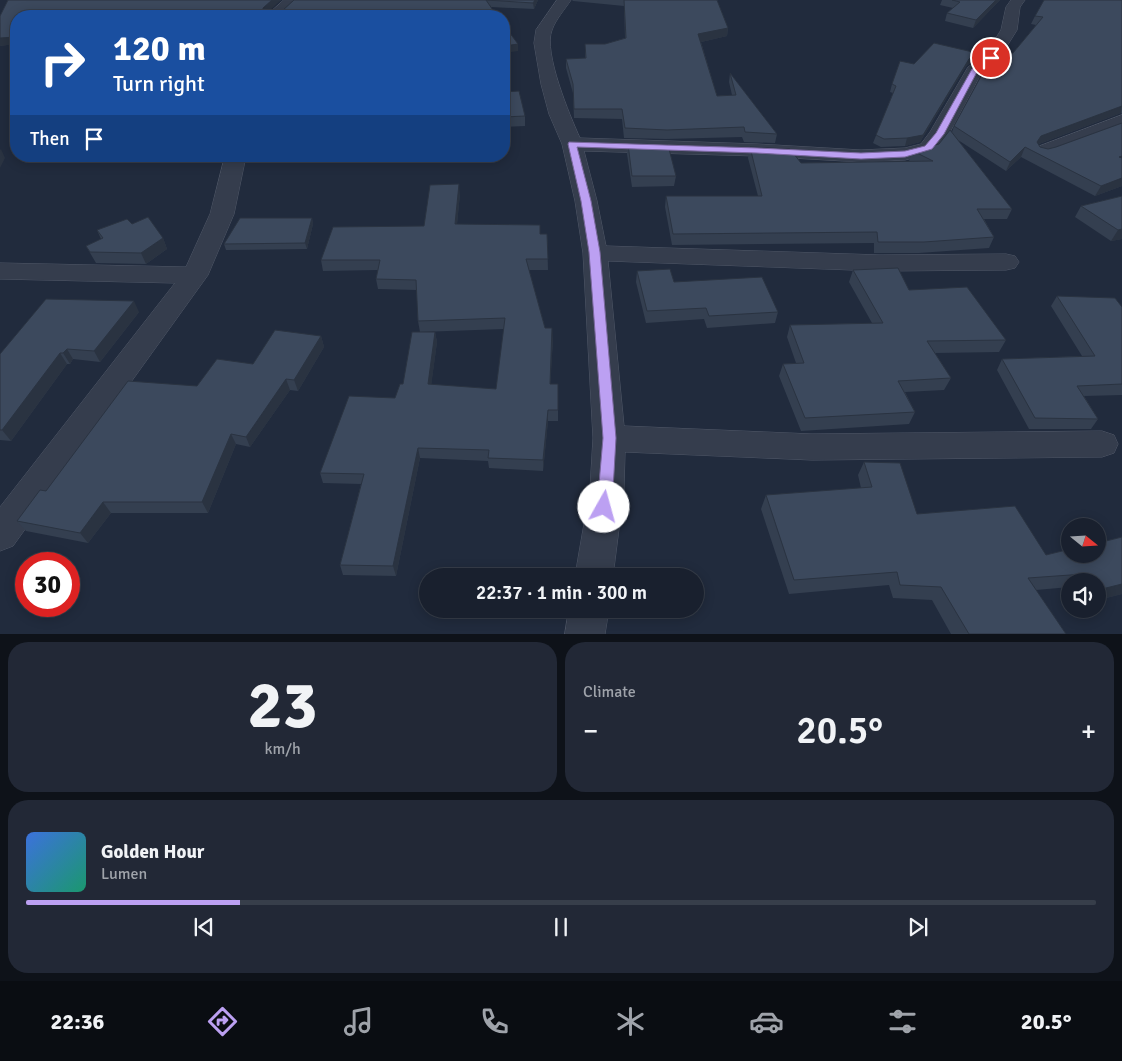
<!DOCTYPE html>
<meta charset="utf-8">
<style>
:root{--surface:#19202e;--page:#222836;--text:#f1f3f6;--muted:#9fa3aa;--line:#373e4a;--accent:#bca0f2}
body{margin:0;font-family:Signika,sans-serif;background:var(--page);color:var(--text);height:100vh;display:flex;flex-direction:column;font-size:19px;white-space:nowrap}
*{box-sizing:border-box;margin:0}
p{font-size:16px;color:var(--muted)}
.icon{flex:none;width:28px;height:28px;fill:none;stroke:currentColor;stroke-width:2;stroke-linecap:round;stroke-linejoin:round}
.map{position:relative;height:634px;overflow:hidden}
.side{display:flex;flex-direction:column;gap:8px;padding:8px;background:#0e1219;flex:1}
.side>*{flex:none}
.hud{position:absolute;left:10px;top:10px;width:500px;height:152px;border-radius:20px;box-shadow:0 2px 12px #0003,0 0 0 1px var(--line);background:#1a4fa0;color:#fff;overflow:hidden}
.needle{width:32px;rotate:108deg}
.tools{position:absolute;left:1061px;top:518px;display:grid;gap:10px}
.tools a{display:grid;place-items:center;width:45px;height:45px;border-radius:50%;background:var(--surface);box-shadow:0 2px 12px #0003,0 0 0 1px var(--line);font-size:25px}
.speed{position:absolute;left:15px;top:552px;display:flex;gap:10px;font-size:25px;font-weight:700;text-align:center}
.speed>*{display:grid;place-content:center;width:65px;height:65px;border-radius:50%;background:var(--surface);box-shadow:0 2px 12px #0003,0 0 0 1px var(--line);line-height:1}
.speed .limit{border:8px solid #d22;background:#fff;color:#111}
.pin{position:absolute;display:grid;place-items:center;width:42px;height:42px;color:#fff;margin:-21px;border:2px solid #fff;border-radius:50%;box-shadow:0 1px 5px #0007}
.me{position:absolute;width:55px;margin:-28px;rotate:7deg;stroke-linejoin:round;filter:drop-shadow(0 0 4px #0008)}
.turn{display:flex;align-items:center;gap:18px;height:105px;padding:0 20px;font-size:22px}
.turn .icon{width:65px;height:65px;stroke-width:2.5}
.turn b{display:block;font-size:35px;line-height:42px}
.then{display:flex;align-items:center;height:48px;padding:0 20px;background:#0003;gap:10px;font-size:19px}
.big{font-size:38px;font-weight:600;line-height:1.1}
.side .tile{flex:1;display:flex;flex-direction:column;justify-content:center;gap:8px;min-width:0;padding:0 18px;border-radius:20px;background:var(--page)}
.side .dial{align-items:center;gap:0}
.dial b{font-size:65px;line-height:1}
.song{display:flex;align-items:center;gap:15px}
.cover{width:60px;height:60px;border-radius:8px;background:linear-gradient(135deg,hsl(220 70% 55%),hsl(160 70% 35%))}
.played{height:5px;border-radius:2px;background:linear-gradient(90deg,var(--accent) 20%,var(--line) 20%)}
.keys{display:flex;justify-content:space-around;direction:ltr}
.heat{display:flex;justify-content:space-between;align-items:center;font-size:28px;direction:ltr}
.side .tiles{flex:1;display:grid;gap:8px;grid-template-columns:1fr 1fr}
.tile:last-child{grid-column:span 2}
.trip{position:absolute;left:419px;top:568px;width:285px;height:50px;border-radius:25px;background:var(--surface);box-shadow:0 2px 12px #0003,0 0 0 1px var(--line);font-weight:600;line-height:50px;text-align:center}
.tab-bar{display:flex;height:80px;justify-content:space-around;align-items:center;background:#0a0d12;color:var(--muted)}
.tab-bar .icon{width:35px;height:35px}
.tab-bar .on{color:var(--accent)}
.tab-bar b{font-size:22px;color:var(--text)}
.map>svg:first-child{display:block}
</style>
<div class="map">
<svg width="1122" height="634" viewBox="0 0 1122 634">
<rect width="100%" height="100%" fill="#212b3d"/>
<g fill="none" stroke-linecap="round" stroke-linejoin="round">
<defs>
<g id="street">
<polygon points="284,0 300,0 282,16 266,16"/>
<path d="M557,0H571C565,9 556,19 552,30C543,52 570,116 580,138L757,144L861,150L905,148L921,144L930,132L968,67L985,55L1001,30L1006,7L1011,0H1025L1020,7L1017,30L997,62L981,74L949,134L935,152L905,160L861,162L757,156L584,151L597,201L606,246L880,255L1006,254L1015,256L1019,262L1015,268L1006,270L880,271L608,261L624,426L812,434L1102,431L1114,435L1118,444L1114,453L1102,457L812,460L625,452L624,489L613,576H575L590,489L593,438L583,253L575,201L562,144L549,114L541,84L534,43L536,30Z"/>
<polygon points="1122,115 1122,128 1051,155 1044,157 1037,155 1034,151 1037,147"/>
<polygon points="225,156 246,156 234,214 208,275 13,546 0,551 0,507 175,283 0,279 0,263 186,267 210,214"/>
<polygon points="569,609 609,609 605,634 565,634"/>
</g>
</defs>
<use href="#street" stroke="#505868" stroke-width="1"/>
<use href="#street" fill="#353d4d" fill-rule="evenodd"/>
</g>
<g fill="#343f50">
<polygon points="8,0 281,0 269,10 282,11 294,0 538,0 534,9 491,7 16,16 14,44 0,46 0,16"/>
<polygon points="572,0 717,0 728,28 727,36 701,42 717,96 732,95 729,82 730,73 777,134 775,143 744,142 742,137 666,139 624,138 622,119 574,118 573,93 566,68 566,59 585,58 585,44 605,44 625,38 624,6 573,1"/>
<polygon points="942,0 1000,0 973,28 945,21 947,13 953,8 940,5"/>
<polygon points="1122,0 1122,114 1121,113 1039,144 1040,147 1122,186 1095,196 1021,157 1006,171 958,140 1012,209 1007,219 984,219 994,237 989,248 919,253 874,253 874,243 672,245 665,207 666,196 758,196 748,158 750,147 801,163 909,161 913,151 939,144 952,132 954,126 1008,59 1036,25 1031,24 1035,16"/>
<polygon points="975,60 966,66 920,142 905,146 881,147 873,143 893,93 890,92 892,84 914,64"/>
<polygon points="504,92 525,116 525,126 504,127"/>
<polygon points="628,144 676,176 674,186 632,187 627,154"/>
<polygon points="460,194 457,224 540,234 547,234 548,270 529,270 545,328 553,339 550,384 558,384 558,421 548,421 543,471 489,468 488,461 420,458 396,576 343,575 340,565 361,484 323,483 320,473 395,398 435,332 437,342 431,385 496,389 504,329 420,332 418,321 417,290 378,289 376,279 378,270 323,271 321,260 424,226"/>
<polygon points="1122,196 1122,239 1111,241 1075,217 1081,206"/>
<polygon points="312,218 313,224 307,249 226,250 224,244"/>
<polygon points="132,224 163,238 167,249 146,264 96,263 86,246 101,239 97,230"/>
<polygon points="853,270 909,290 1006,340 999,352 935,353 951,378 944,390 905,392 915,412 909,424 801,431 779,376 783,364 796,363 787,337 790,325 872,323 849,282"/>
<polygon points="637,271 778,312 775,323 707,328 704,319 646,323 636,282"/>
<polygon points="1057,296 1122,307 1122,395 1084,396 1098,419 1091,429 1029,429 997,370 1002,359 1082,356 1051,306"/>
<polygon points="139,312 100,362 73,359 70,364 67,364 11,441 0,440 0,354"/>
<polygon points="321,336 324,347 298,391 290,390 250,447 236,444 208,513 111,513 88,543 26,531 17,521 46,491 253,364"/>
<polygon points="864,462 917,514 1046,555 1122,537 1122,594 1098,600 1098,581 1070,581 1070,587 1036,590 1066,634 951,634 932,600 893,598 889,585 789,594 761,509 766,495 861,488 858,475"/>
</g>
<g fill="#2a3341">
<polygon points="272,0 281,0 265,15 263,10 263,8"/>
<polygon points="535,0 538,0 534,9 533,3"/>
<polygon points="996,0 1000,0 973,28 976,20"/>
<polygon points="728,28 727,36 697,43 698,34"/>
<polygon points="15,37 16,44 0,46 0,38"/>
<polygon points="518,44 518,51 504,53 504,46"/>
<polygon points="977,53 975,60 966,66 920,142 905,146 907,138 969,59"/>
<polygon points="16,61 16,69 12,62"/>
<polygon points="1122,106 1121,113 1036,145 1037,142 1041,136"/>
<polygon points="1025,147 1021,157 1006,171 1010,162"/>
<polygon points="1,149 5,158 0,168 0,150"/>
<polygon points="1122,178 1122,186 1095,196 1101,186"/>
<polygon points="459,184 460,194 456,234 455,224"/>
<polygon points="312,218 313,224 307,249 305,243"/>
<polygon points="1122,229 1122,239 1111,241 1118,230"/>
<polygon points="163,238 167,249 146,264 141,253"/>
<polygon points="134,301 139,312 100,362 94,351"/>
<polygon points="552,328 553,339 550,394 550,384"/>
<polygon points="435,332 437,342 430,395 428,384"/>
<polygon points="321,336 324,347 298,391 294,380"/>
<polygon points="67,349 73,359 70,364 63,353"/>
<polygon points="60,353 67,364 11,441 2,430"/>
<polygon points="286,379 290,390 250,447 246,437"/>
<polygon points="548,410 548,421 543,471 543,460"/>
<polygon points="231,434 236,444 208,513 202,502"/>
<polygon points="418,448 420,458 396,576 393,566"/>
<polygon points="103,502 111,513 88,543 80,533"/>
<polygon points="1122,584 1122,594 1098,600 1098,590"/>
</g>
<g fill="#3c495d" stroke="#2a3341">
<polygon points="8,0 272,0 263,8 263,10 282,11 294,0 535,0 533,3 486,0 497,16 16,16 16,61 12,62 15,37 0,38 0,16"/>
<polygon points="624,0 717,0 728,28 698,34 717,96 736,95 730,73 777,134 745,132 744,127 667,130 625,128 622,109 574,109 573,84 566,59 586,58 585,44 605,44 626,38"/>
<polygon points="952,0 996,0 976,20 947,13 960,2"/>
<polygon points="1044,0 1122,0 1122,106 1041,136 1037,142 1040,147 1048,149 1056,147 1122,123 1122,156 1119,157 1122,158 1122,178 1101,186 1025,147 1010,162 954,126 986,67 999,57 1008,59 1043,17 1035,16"/>
<polygon points="504,25 518,44 504,46"/>
<polygon points="934,43 977,53 969,59 923,135 907,138 884,139 876,135 896,86 892,84 900,61 914,64"/>
<polygon points="519,91 525,116 504,117 504,92"/>
<polygon points="950,130 1012,209 977,209 994,237 924,242 878,242 877,232 673,234 666,196 762,196 750,147 790,149 801,163 933,161 913,151 939,144"/>
<polygon points="628,144 668,145 676,176 632,176"/>
<polygon points="459,184 455,224 540,225 540,234 547,234 548,259 526,259 545,328 552,328 550,384 558,384 558,410 548,410 543,460 488,458 489,450 418,448 393,566 340,565 364,474 320,473 349,396 395,398 400,384 403,384 412,332 435,332 428,384 496,389 505,318 418,321 416,280 376,279 380,260 321,260 333,227 424,226 430,185"/>
<polygon points="1122,196 1122,229 1118,230 1081,206"/>
<polygon points="148,217 163,238 141,253 90,252 86,246 103,238 97,230 127,219 132,224"/>
<polygon points="240,218 312,218 305,243 224,244"/>
<polygon points="898,268 909,290 967,287 1006,340 927,341 951,378 898,381 915,412 805,418 783,364 804,363 790,325 883,323 853,270"/>
<polygon points="670,269 674,282 762,277 778,312 709,316 706,308 647,311 637,271"/>
<polygon points="1057,296 1115,298 1122,307 1122,384 1077,386 1098,419 1035,418 1002,359 1095,356"/>
<polygon points="46,299 134,301 94,351 67,349 63,353 60,353 2,430 0,430 0,354"/>
<polygon points="275,330 321,336 294,380 286,379 246,437 231,434 202,502 103,502 80,533 17,521 40,490 46,491 128,381 197,386 217,359 253,364"/>
<polygon points="864,462 900,463 917,514 1015,506 1046,555 1070,549 1070,554 1098,554 1098,543 1122,537 1122,584 1098,590 1098,581 1089,581 1084,574 1028,578 1066,634 969,634 941,587 900,585 897,572 794,580 766,495 872,487"/>
</g>
<polygon fill="#bca0f2" stroke="#7a689d" points="989,56 995,58 977,72 944,134 932,149 905,157 861,159 757,153 577,147 591,201 600,252 616,438 612,507 609,511 604,513 599,511 597,507 603,438 589,252 581,201 568,144 569,142 757,148 861,153 905,151 925,146 936,133 972,69"/>
</svg>
<div class="tools">
<a><svg class="needle" viewBox="-14 -14 28 28"><path d="M0-13l5 13h-10z" fill="#e53935"/><path d="M0 13l5-13h-10z" fill="#9fa3aa"/></svg></a>
<a><svg class="icon" aria-label="sound" viewBox="0 0 24 24"><path d="M4 9h4l5-4v14l-5-4H4zM17 9q2 3 0 6"/></svg></a>
</div>
<div class="speed"><div class="limit">30</div></div>
<div class="pin" style="left:991px;top:58px;background:#d93025"><svg class="icon" aria-label="arrive" viewBox="0 0 24 24"><path d="M6 21V4h12l-3 4 3 4H6"/></svg></div>
<svg class="me" style="left:604px;top:507px" viewBox="-20 -20 40 40"><circle r="19" fill="#fff"/><path d="M0-13L10 11 0 6-10 11z" fill="#bca0f2"/></svg>
<div class="trip">22:37 · 1 min · 300 m</div>
<div class="hud">
<div class="turn"><svg class="icon" aria-label="right" viewBox="0 0 24 24"><path d="M7 20v-9h11M14 6l5 5-5 5"/></svg><div><b>120 m</b>Turn right</div></div>
<div class="then">Then<svg class="icon" aria-label="arrive" viewBox="0 0 24 24"><path d="M6 21V4h12l-3 4 3 4H6"/></svg></div>
</div>
</div>
<section class="side">
<div class="tiles">
<div class="tile dial"><b>23</b><p>km/h</p></div>
<div class="tile"><p>Climate</p>
<div class="heat"><a>−</a><b class="big">20.5°</b><a>+</a></div>
</div>
<div class="tile">
<div class="song"><i class="cover"></i><div><b>Golden Hour</b><p>Lumen</p></div></div>
<div class="played"></div>
<div class="keys"><svg class="icon" aria-label="previous" viewBox="0 0 24 24"><path d="M18 5L8 12l10 7zM5 5v14"/></svg><svg class="icon" aria-label="pause" viewBox="0 0 24 24"><path d="M8 5v14M16 5v14"/></svg><svg class="icon" aria-label="next" viewBox="0 0 24 24"><path d="M6 5l10 7-10 7zM19 5v14"/></svg></div>
</div>
</div>
</section>
<nav class="tab-bar">
<b>22:36</b>
<svg class="icon on" aria-label="directions" viewBox="0 0 24 24"><path d="M12 3l9 9-9 9-9-9zM9 14v-3h6M13 9l2 2-2 2"/></svg>
<svg class="icon" aria-label="music" viewBox="0 0 24 24"><path d="M9 18V5l10-2v13"/><circle cx="6" cy="18" r="3"/><circle cx="16" cy="16" r="3"/></svg>
<svg class="icon" aria-label="phone" viewBox="0 0 24 24"><path d="M5 4h4l2 5-3 2q2 4 5 5l2-3 5 2v4C11 20 4 13 5 4z"/></svg>
<svg class="icon" aria-label="climate" viewBox="0 0 24 24"><path d="M12 3v18M4 7l16 10M4 17L20 7"/></svg>
<svg class="icon" aria-label="car" viewBox="0 0 24 24"><path d="M5 17H2v-5l4-1 3-4h7l3 4 3 1v5h-3M9 17h6M6 11h13"/><circle cx="7" cy="17" r="2"/><circle cx="17" cy="17" r="2"/></svg>
<svg class="icon" aria-label="filters" viewBox="0 0 24 24"><path d="M4 7h16M4 17h16"/><circle cx="9" cy="7" r="2"/><circle cx="15" cy="17" r="2"/></svg>
<b>20.5°</b>
</nav>
